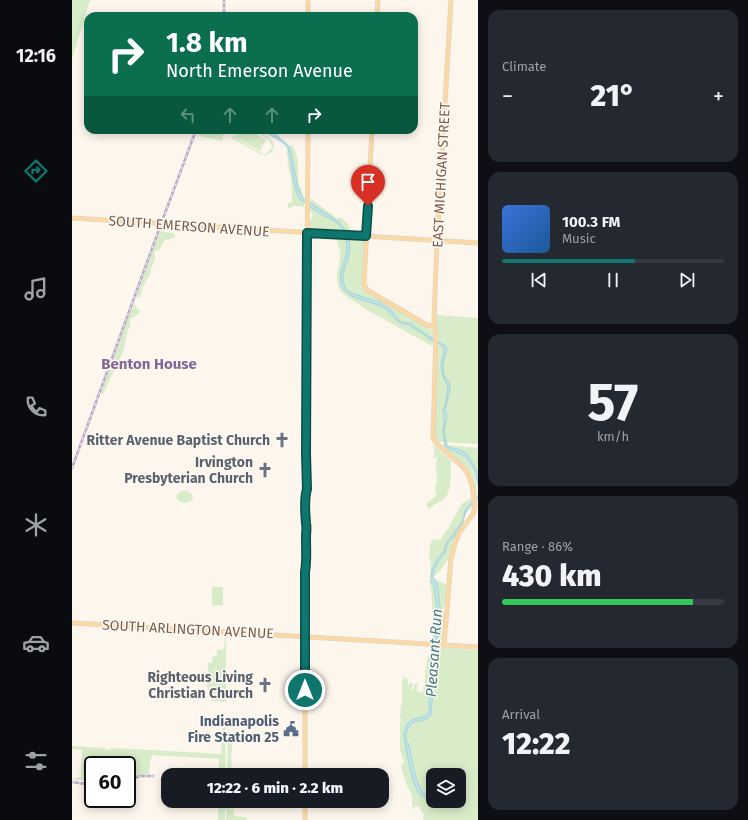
<!DOCTYPE html>
<meta charset="utf-8">
<style>
:root{--surface:#171b24;--page:#242831;--text:#f1f3f6;--muted:#9ea1a6;--line:#363941;--accent:#0f766e}
body{margin:0;font-family:"Fira Sans",sans-serif;background:var(--page);color:var(--text);height:100vh;display:flex;flex-direction:column;font-size:15px;white-space:nowrap}
*{box-sizing:border-box;margin:0}
p{font-size:13px;color:var(--muted)}
.icon{flex:none;width:22px;height:22px;fill:none;stroke:currentColor;stroke-width:2;stroke-linecap:round;stroke-linejoin:round}
.map{position:relative;flex:1;overflow:hidden}
.details{display:flex;flex-direction:column;gap:10px;padding:10px;background:#0d0f14;width:270px}
.details>*{flex:none}
.hud{position:absolute;left:12px;top:12px;width:334px;height:122px;border-radius:12px;box-shadow:0 2px 10px #0003;background:#0b6e4f;color:#fff;overflow:hidden}
.fabs{position:absolute;left:354px;top:768px;display:grid;gap:8px}
.fabs a{display:grid;place-items:center;width:40px;height:40px;border-radius:8px;background:var(--surface);box-shadow:0 2px 10px #0003;font-size:20px}
.speed{position:absolute;left:12px;top:756px;display:flex;gap:8px;font-size:20px;font-weight:700;text-align:center}
.speed>*{display:grid;place-content:center;width:52px;height:52px;border-radius:50%;background:var(--surface);box-shadow:0 2px 10px #0003;line-height:1}
.speed .limit{border:2px solid #111;border-radius:6px;background:#fff;color:#111}
.pin{position:absolute;display:grid;place-items:center;width:34px;height:34px;color:#fff;margin:-41px -17px;border-radius:50% 50% 50% 0;rotate:-45deg;box-shadow:0 0 4px #0007}
.pin .icon{rotate:45deg}
.me{position:absolute;width:44px;margin:-22px;rotate:0deg;stroke-linejoin:round;filter:drop-shadow(0 0 3px #0008)}
.turn{display:flex;align-items:center;gap:14px;height:84px;padding:0 16px;font-size:18px}
.turn .icon{width:52px;height:52px;stroke-width:2.5}
.turn b{display:block;font-size:28px;line-height:34px}
.lanes{display:flex;align-items:center;height:38px;padding:0 16px;background:#0003;justify-content:center;gap:20px;direction:ltr}
.lanes .off{opacity:.35}
.big{font-size:30px;font-weight:800;line-height:1.1}
.details .widget{flex:1;display:flex;flex-direction:column;justify-content:center;gap:6px;min-width:0;padding:0 14px;border-radius:12px;background:var(--page)}
.details .dial{align-items:center;gap:0}
.dial b{font-size:52px;line-height:1}
.song{display:flex;align-items:center;gap:12px}
.cover{width:48px;height:48px;border-radius:6px;background:linear-gradient(135deg,hsl(220 70% 55%),hsl(210 70% 35%))}
.played{height:4px;border-radius:2px;background:linear-gradient(90deg,var(--accent) 60%,var(--line) 60%)}
.keys{display:flex;justify-content:space-around;direction:ltr}
.heat{display:flex;justify-content:space-between;align-items:center;font-size:22px;direction:ltr}
.charge{height:6px;border-radius:3px;background:linear-gradient(90deg,#34c759 86%,var(--line) 0)}
.trip{position:absolute;left:89px;top:768px;width:228px;height:40px;border-radius:12px;background:var(--surface);box-shadow:0 2px 10px #0003;font-weight:800;line-height:40px;text-align:center}
main{display:flex;flex:1;min-height:0}
.tabs{display:flex;flex-direction:column;width:72px;justify-content:space-around;align-items:center;background:#090b0e;color:var(--muted)}
.tabs .icon{width:28px;height:28px}
.tabs .active{color:var(--accent)}
.tabs b{font-size:18px;color:var(--text)}
.map>svg:first-child{display:block}
</style>
<main>
<nav class="tabs">
<b>12:16</b>
<svg class="icon active" aria-label="directions" viewBox="0 0 24 24"><path d="M12 3l9 9-9 9-9-9zM9 14v-3h6M13 9l2 2-2 2"/></svg>
<svg class="icon" aria-label="music" viewBox="0 0 24 24"><path d="M9 18V5l10-2v13"/><circle cx="6" cy="18" r="3"/><circle cx="16" cy="16" r="3"/></svg>
<svg class="icon" aria-label="phone" viewBox="0 0 24 24"><path d="M5 4h4l2 5-3 2q2 4 5 5l2-3 5 2v4C11 20 4 13 5 4z"/></svg>
<svg class="icon" aria-label="climate" viewBox="0 0 24 24"><path d="M12 3v18M4 7l16 10M4 17L20 7"/></svg>
<svg class="icon" aria-label="car" viewBox="0 0 24 24"><path d="M5 17H2v-5l4-1 3-4h7l3 4 3 1v5h-3M9 17h6M6 11h13"/><circle cx="7" cy="17" r="2"/><circle cx="17" cy="17" r="2"/></svg>
<svg class="icon" aria-label="filters" viewBox="0 0 24 24"><path d="M4 7h16M4 17h16"/><circle cx="9" cy="7" r="2"/><circle cx="15" cy="17" r="2"/></svg>
</nav>
<div class="map">
<svg width="406" height="820" viewBox="0 0 406 820">
<rect width="100%" height="100%" fill="#fdf6ec"/>
<g fill="#d8ecc9" fill-rule="evenodd">
<polygon points="0,0 18,0 0,59"/>
<polygon points="128,130 152,130 150,141 128,136 127,135"/>
<path d="M162,130H164L163,133L164,137L168,130H177L194,140L188,151L164,137L167,140L189,153L193,154L196,152L200,147C199,138 188,134 180,130C185,130 198,137 200,141C202,144 202,147 201,150L195,155L188,154L160,138V136L162,137Z"/>
<path d="M220,145C229,158 224,169 227,184C229,189 231,194 232,199C221,190 223,161 217,146Z"/>
<path d="M215,147L217,151C219,163 222,196 232,203V207L222,205L221,207L216,208V203H220C220,195 220,186 219,179C218,172 215,166 216,159L215,156Z"/>
<path d="M239,199L266,219L268,217C274,221 278,227 280,233L256,232L255,231H254L239,230L238,228V220C244,215 239,215 238,209C237,206 238,202 239,199Z"/>
<polygon points="90,228 91,228 91,231 92,232 101,233 103,235 103,237 92,241 87,250 83,251 83,260 79,268 79,273 71,286 68,298 64,297 85,238"/>
<path d="M265,236L292,238V251L290,253L291,255L290,283L292,287L360,330C362,335 363,341 360,346L297,311L275,297L270,292L267,288L265,281V272L267,267L268,256V251L264,238Z"/>
<polygon points="63,304 64,308 68,310 67,314 58,319 58,326 56,330 51,352 45,366 37,380 31,395 29,393 46,343 61,305"/>
<polygon points="365,315 406,318 406,444 366,442 362,437"/>
<path d="M360,444L379,461C379,470 380,491 373,498C368,502 362,504 357,509L354,504L364,496V492L363,490L365,480L364,466L365,457L361,458L363,452Z"/>
<path d="M370,445H373C376,453 386,451 392,456C401,464 406,486 405,497L399,474L396,470L390,464L369,446Z"/>
<path d="M375,445L406,448V475C403,466 399,456 390,451C385,448 379,449 375,445Z"/>
<path d="M109,491C115,490 120,492 121,498L119,501L114,503C106,503 100,496 109,491Z"/>
<path d="M400,498L401,501L393,510L392,517L387,527L379,537L374,543L372,551L362,564L360,570L359,578H358L359,562L357,558L358,545L360,540L369,539L372,534L376,529L389,505C391,502 395,502 397,499Z"/>
<polygon points="392,520 392,523 377,558 367,572 361,577 362,570 365,563 373,553 376,543 382,537"/>
<polygon points="359,579 362,587 366,616 365,630 362,642 359,642 361,633 359,629 363,623 363,620 361,619 359,587 357,580"/>
<polygon points="365,580 375,585 374,604 371,607 371,610 373,617 370,642 365,642 369,616 366,588 365,583 363,581"/>
<polygon points="140,587 151,587 151,605 140,606"/>
<polygon points="152,634 154,635 154,702 139,701 139,698 137,697 136,688 135,687 136,663 140,663 141,656 145,656 145,650 151,650 153,643"/>
<path d="M359,647H362L357,672L359,679V693L361,692L360,670L363,647L406,650V820H351L352,813H350L347,807H342L340,810V795L334,784L329,765V763L332,764V761L328,750V723L329,722L328,717L329,705L330,704V683L331,678L333,677L336,680V688L337,683H341L340,689L338,690H342V684H346L345,690H343L351,693L355,660L358,653ZM334,731L335,732C332,738 337,747 339,753C341,766 343,786 353,794V797C337,789 337,753 332,738V735ZM361,775H387V801H361Z"/>
<polygon points="151,719 154,719 153,775 147,775 147,759 80,755 78,763 77,774 68,775 55,779 55,765 21,765 21,781 12,781 11,780 0,780 0,779 9,777 10,750 0,749 0,746 34,748 34,750 43,748 149,754"/>
<polygon points="156,727 157,732 158,732 158,737 161,737 159,757 160,760 159,771 158,771 158,775 155,775"/>
<rect x="146" y="801" width="7" height="19"/>
<polygon points="155,801 157,801 157,809 162,809 162,816 174,817 175,820 154,820"/>
</g>
<g fill="#bfe3e8" stroke="#a5d3da">
<path d="M190,130H199L216,145L219,151L226,188L231,198L267,222L274,231L278,246L276,260L273,266L271,275V280L274,289L279,293L307,302L319,310L328,321L333,323H338L355,335L374,346L375,349L371,364L372,376L377,382L378,390L373,410L375,416L372,432L375,445L377,447L389,450L395,454L403,467L406,475V485C404,475 400,460 390,455C384,451 379,452 373,446L371,432L372,422L371,411L374,401L376,386L374,382L372,379L369,367V364L372,353V348L366,343L357,339L347,331L341,328L337,324C325,327 320,312 310,307C298,300 275,300 270,286C266,278 270,267 273,259C276,248 276,233 266,224C260,219 252,216 245,212C240,208 235,205 230,201L227,198L223,188L216,148L210,142Z"/>
<path d="M406,495V498L394,512L389,526L382,537L376,543L373,553L365,563L362,570L361,577L365,583L366,588L369,616L365,640L363,648L361,668V691L359,715C352,724 343,718 338,726C337,727 334,732 334,734C333,738 337,745 338,749C340,759 344,787 352,793C354,794 358,795 361,796V799C357,798 353,798 349,795C340,788 337,760 334,749C334,744 331,738 332,733C332,731 334,727 335,725C340,715 354,721 357,711L358,680L357,672L359,654L365,630L366,622V616L362,587L359,581L360,570L364,561L372,551L374,543L381,534L391,520L393,510L405,497Z"/>
</g>
<g fill="none" stroke-linecap="round" stroke-linejoin="round">
<defs>
<g id="major">
<polyline points="236,16 236,0"/>
<polyline points="305,16 306,0"/>
<polyline points="300,130 292,283 295,290 300,293 355,325 360,326 362,325"/>
<polyline points="0,218 406,243"/>
<polyline points="233,572 234,566 233,494 235,489 234,454 236,130"/>
<polyline points="0,623 406,647"/>
<polyline points="372,645 379,559 383,543 387,533 401,514 403,506 400,485 396,474 390,466 365,444 361,438 364,335 362,321 365,241 379,0"/>
<polyline points="233,775 233,571"/>
<polyline points="233,820 233,801"/>
</g>
</defs>
<use href="#major" stroke="#dad1cd" stroke-width="5"/>
<use href="#major" stroke="#fbd9a5" stroke-width="4"/>
<defs>
<g id="rail">
<polyline points="152,16 152,0"/>
<polyline points="0,468 89,224 124,130"/>
<polyline points="55,780 69,776 81,776"/>
<polyline points="0,782 21,785"/>
</g>
</defs>
<use href="#rail" stroke="#b9a8c9" stroke-width="2.5"/>
<use href="#rail" stroke="#fffaf3" stroke-width="1" stroke-dasharray="3" stroke-linecap="butt"/>
</g>
<g fill="none" stroke-linecap="round" stroke-linejoin="round">
<defs>
<path id="route" d="M233,690V572C235,561 234,550 234,538C234,533 235,528 234,523C233,512 232,499 235,489L234,454L235,233L294,236L296,206"/>
</defs>
<use href="#route" stroke="#0a4d48" stroke-width="10"/>
<use href="#route" stroke="#0f766e" stroke-width="7"/>
</g>
<defs>
<symbol id="church-bare" viewBox="-9 -9 18 18"><path d="M-1.2-6h2.4v3.5h3.3v2.4h-3.3V6h-2.4V-.1h-3.3v-2.4h3.3Z" fill="#6b7280" stroke="#fffaf3" stroke-width="2.5" paint-order="stroke"/></symbol>
<symbol id="civic-bare" viewBox="-9 -9 18 18"><path d="M-.6-6.5H3V-4.5H.6V-3L4-1V1h2V6H-6V1h2V-1L-.6-3ZM-1.2 2.5V6h2.4V2.5Z" fill="#5c6f8a" stroke="#fffaf3" stroke-width="2.5" paint-order="stroke"/></symbol>
</defs>
<g fill-rule="evenodd">
<use href="#church-bare" x="199" y="429" width="22" height="22"/>
<use href="#church-bare" x="182" y="459" width="22" height="22"/>
<use href="#church-bare" x="182" y="674" width="22" height="22"/>
<use href="#civic-bare" x="208" y="718" width="22" height="22"/>
</g>
<g text-anchor="middle" stroke-width="3" stroke-linejoin="round" paint-order="stroke">
<g font-size="14" fill="#7a5c4d" stroke="#fffaf3">
<text transform="translate(369 175) rotate(-87)" y="5">EAST MICHIGAN STREET</text>
<text transform="translate(117 226) rotate(4)" y="5">SOUTH EMERSON AVENUE</text>
<text transform="translate(116 629) rotate(3)" y="5">SOUTH ARLINGTON AVENUE</text>
</g>
<g font-size="14" font-weight="bold" fill="#5b616d" stroke="#fffaf3" text-anchor="end">
<text x="198" y="445">Ritter Avenue Baptist Church</text>
<text x="181" y="467">Irvington<tspan x="181" dy="16">Presbyterian Church</tspan></text>
<text x="181" y="682">Righteous Living<tspan x="181" dy="16">Christian Church</tspan></text>
</g>
<g font-size="14" font-weight="bold" fill="#4e5e75" stroke="#fffaf3" text-anchor="end">
<text x="207" y="726">Indianapolis<tspan x="207" dy="16">Fire Station 25</tspan></text>
</g>
<g font-size="15" font-weight="bold" fill="#846695" stroke="#fffaf3">
<text x="77" y="369">Benton House</text>
</g>
<g font-size="15" font-style="italic" fill="#437c86" stroke="#fffaf3">
<text transform="translate(362 653) rotate(-86)" y="5">Pleasant Run</text>
</g>
</g>
</svg>
<div class="fabs">
<a><svg class="icon" aria-label="layers" viewBox="0 0 24 24"><path d="M12 4l9 5-9 5-9-5zM3 14l9 5 9-5"/></svg></a>
</div>
<div class="speed"><div class="limit">60</div></div>
<div class="pin" style="left:296px;top:206px;background:#d93025"><svg class="icon" aria-label="arrive" viewBox="0 0 24 24"><path d="M6 21V4h12l-3 4 3 4H6"/></svg></div>
<svg class="me" style="left:233px;top:690px" viewBox="-20 -20 40 40"><circle r="17" fill="#0f766e" stroke="#fff" stroke-width="3"/><path d="M0-11L8 9 0 5-8 9z" fill="#fff"/></svg>
<div class="trip">12:22 · 6 min · 2.2 km</div>
<div class="hud">
<div class="turn"><svg class="icon" aria-label="right" viewBox="0 0 24 24"><path d="M7 20v-9h11M14 6l5 5-5 5"/></svg><div><b>1.8 km</b>North Emerson Avenue</div></div>
<div class="lanes"><svg class="icon off" aria-label="left" viewBox="0 0 24 24"><path d="M17 20v-9H6M10 6l-5 5 5 5"/></svg><svg class="icon off" aria-label="ahead" viewBox="0 0 24 24"><path d="M12 20V5M6 11l6-6 6 6"/></svg><svg class="icon off" aria-label="ahead" viewBox="0 0 24 24"><path d="M12 20V5M6 11l6-6 6 6"/></svg><svg class="icon" aria-label="right" viewBox="0 0 24 24"><path d="M7 20v-9h11M14 6l5 5-5 5"/></svg></div>
</div>
</div>
<section class="details">
<div class="widget"><p>Climate</p>
<div class="heat"><a>−</a><b class="big">21°</b><a>+</a></div>
</div>
<div class="widget">
<div class="song"><i class="cover"></i><div><b>100.3 FM</b><p>Music</p></div></div>
<div class="played"></div>
<div class="keys"><svg class="icon" aria-label="previous" viewBox="0 0 24 24"><path d="M18 5L8 12l10 7zM5 5v14"/></svg><svg class="icon" aria-label="pause" viewBox="0 0 24 24"><path d="M8 5v14M16 5v14"/></svg><svg class="icon" aria-label="next" viewBox="0 0 24 24"><path d="M6 5l10 7-10 7zM19 5v14"/></svg></div>
</div>
<div class="widget dial"><b>57</b><p>km/h</p></div>
<div class="widget"><p>Range · 86%</p><b class="big">430 km</b><div class="charge"></div></div>
<div class="widget"><p>Arrival</p><b class="big">12:22</b></div>
</section>
</main>
